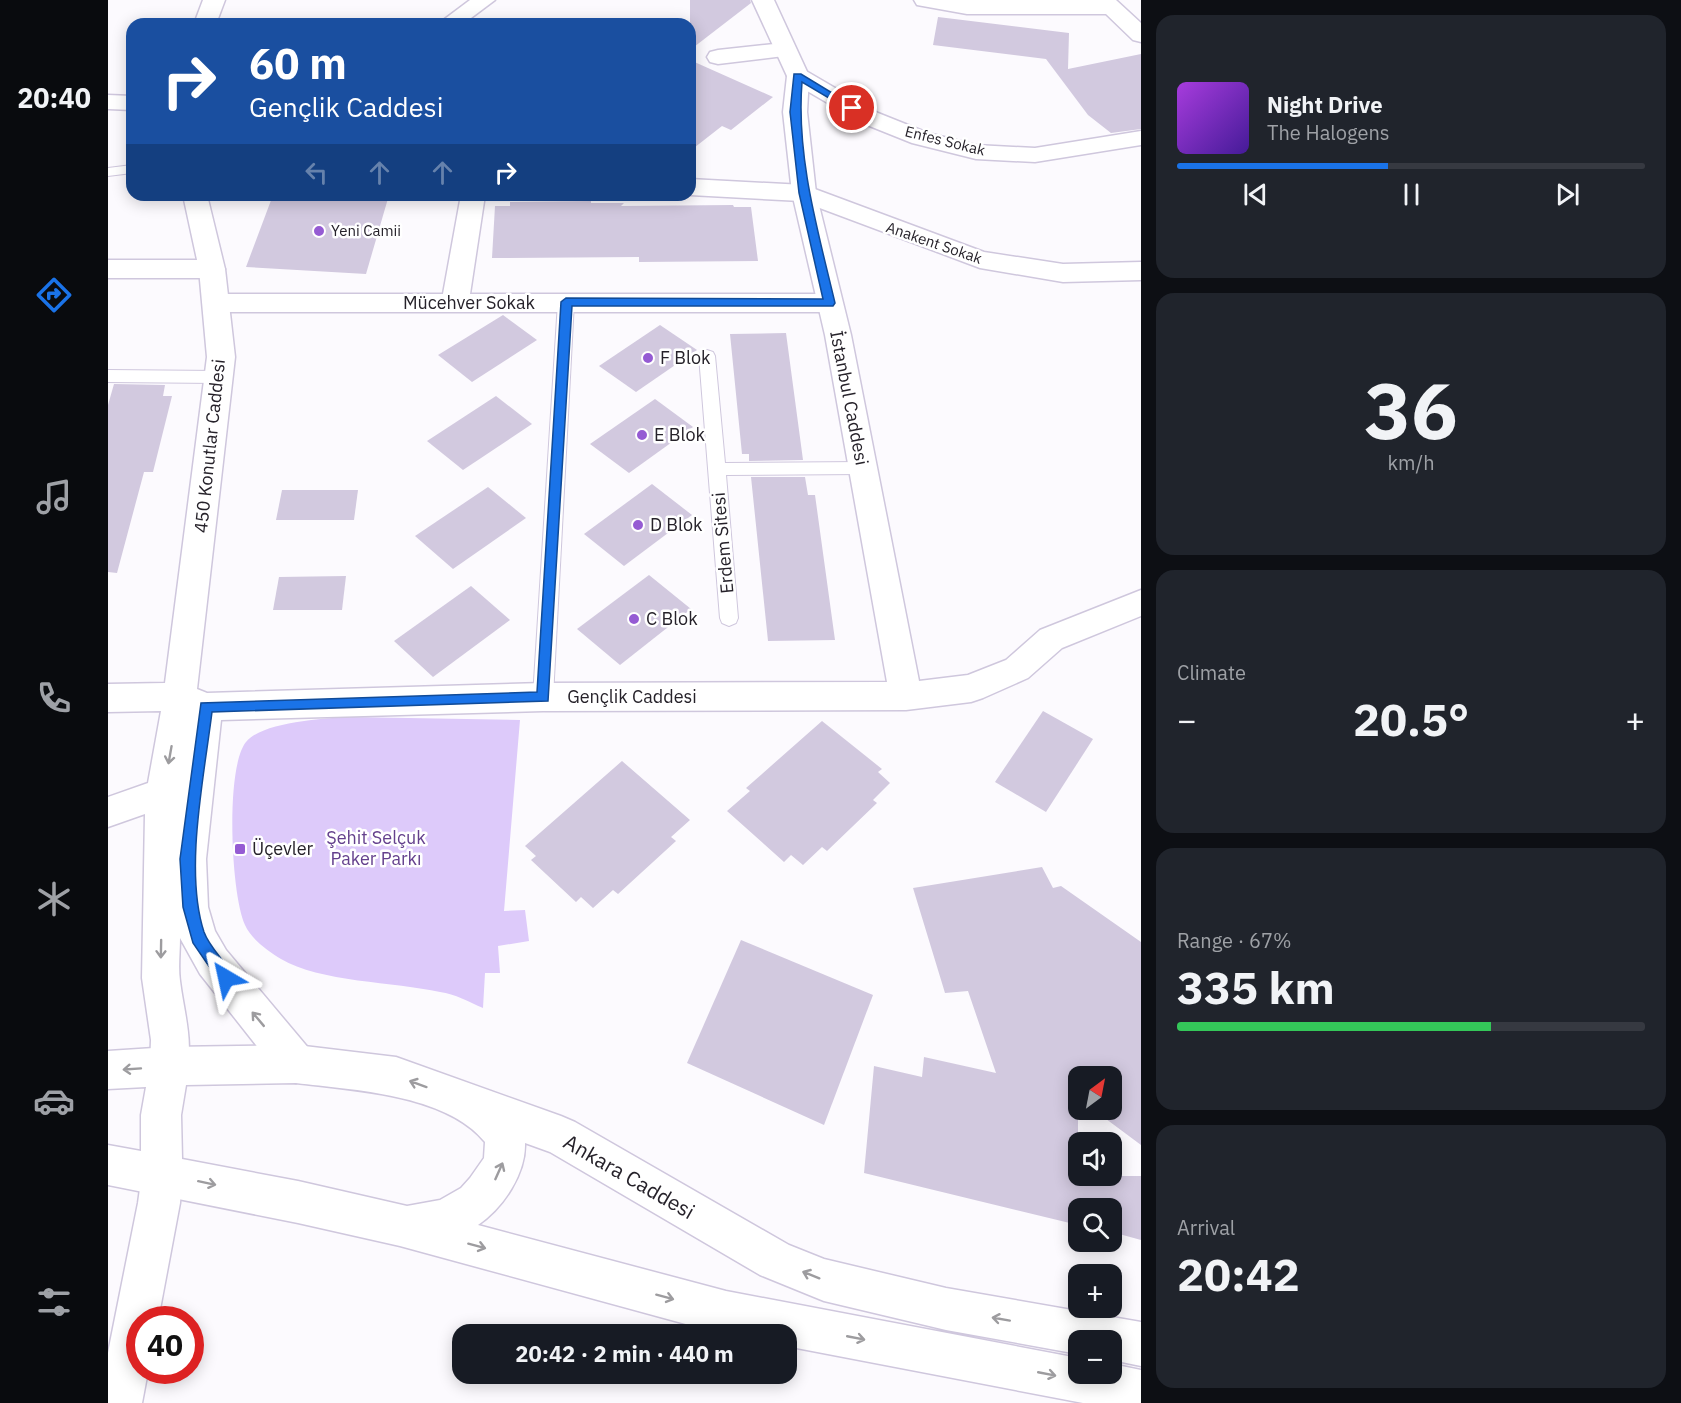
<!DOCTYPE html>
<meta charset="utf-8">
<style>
:root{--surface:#171b24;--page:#20242c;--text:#f1f3f6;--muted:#9ea1a6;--line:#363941;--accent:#1a73e8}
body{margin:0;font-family:"IBM Plex Sans",sans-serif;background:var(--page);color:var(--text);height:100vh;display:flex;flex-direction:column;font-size:22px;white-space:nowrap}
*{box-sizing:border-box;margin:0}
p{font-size:20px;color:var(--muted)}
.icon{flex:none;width:33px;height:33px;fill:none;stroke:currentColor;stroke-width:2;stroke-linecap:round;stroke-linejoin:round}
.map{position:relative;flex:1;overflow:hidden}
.sheet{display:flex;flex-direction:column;gap:15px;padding:15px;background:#0d0f14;width:540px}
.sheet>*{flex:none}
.banner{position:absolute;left:18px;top:18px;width:570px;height:183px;border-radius:18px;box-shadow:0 3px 15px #0003;background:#1a4fa0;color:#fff;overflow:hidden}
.needle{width:39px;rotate:32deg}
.fabs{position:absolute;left:960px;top:1066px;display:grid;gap:12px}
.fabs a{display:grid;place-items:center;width:54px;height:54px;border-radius:12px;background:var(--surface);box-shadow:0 3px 15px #0003;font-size:30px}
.speed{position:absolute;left:18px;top:1306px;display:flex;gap:12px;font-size:30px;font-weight:700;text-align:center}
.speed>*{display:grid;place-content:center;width:78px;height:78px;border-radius:50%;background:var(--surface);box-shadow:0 3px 15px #0003;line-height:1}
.speed .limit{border:9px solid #d22;background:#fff;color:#111}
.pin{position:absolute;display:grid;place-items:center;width:51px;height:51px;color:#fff;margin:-26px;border:3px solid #fff;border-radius:50%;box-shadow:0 2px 6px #0007}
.me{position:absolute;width:66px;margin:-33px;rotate:324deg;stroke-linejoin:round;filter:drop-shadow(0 0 4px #0008)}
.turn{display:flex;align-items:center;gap:21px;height:126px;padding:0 24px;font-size:27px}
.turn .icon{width:78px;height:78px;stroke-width:2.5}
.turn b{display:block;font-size:42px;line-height:51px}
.lanes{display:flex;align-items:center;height:57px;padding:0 24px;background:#0003;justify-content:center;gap:30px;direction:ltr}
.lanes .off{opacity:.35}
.big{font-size:45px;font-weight:700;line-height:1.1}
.sheet .card{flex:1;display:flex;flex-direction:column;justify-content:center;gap:9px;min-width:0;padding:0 21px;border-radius:18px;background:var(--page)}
.sheet .dial{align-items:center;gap:0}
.dial b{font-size:78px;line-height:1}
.song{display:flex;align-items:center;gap:18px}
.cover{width:72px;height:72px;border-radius:9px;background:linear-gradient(135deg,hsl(280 70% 55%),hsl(260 70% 35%))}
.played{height:6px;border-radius:3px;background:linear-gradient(90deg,var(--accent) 45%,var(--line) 45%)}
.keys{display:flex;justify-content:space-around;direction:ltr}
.heat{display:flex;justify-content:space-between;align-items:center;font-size:33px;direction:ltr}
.charge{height:9px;border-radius:4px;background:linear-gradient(90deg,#34c759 67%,var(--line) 0)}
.trip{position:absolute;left:344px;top:1324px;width:345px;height:60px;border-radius:18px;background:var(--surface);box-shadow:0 3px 15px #0003;font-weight:700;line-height:60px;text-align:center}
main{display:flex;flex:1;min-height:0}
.menu{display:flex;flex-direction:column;width:108px;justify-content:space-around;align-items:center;background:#090b0e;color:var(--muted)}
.menu .icon{width:42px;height:42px}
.menu .current{color:var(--accent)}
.menu b{font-size:27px;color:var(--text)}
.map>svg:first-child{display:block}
</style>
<main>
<nav class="menu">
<b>20:40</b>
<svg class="icon current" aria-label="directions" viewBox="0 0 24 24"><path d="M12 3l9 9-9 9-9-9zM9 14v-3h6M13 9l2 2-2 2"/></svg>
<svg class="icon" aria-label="music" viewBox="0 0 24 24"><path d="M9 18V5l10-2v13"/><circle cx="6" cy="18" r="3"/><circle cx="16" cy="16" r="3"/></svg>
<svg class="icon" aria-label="phone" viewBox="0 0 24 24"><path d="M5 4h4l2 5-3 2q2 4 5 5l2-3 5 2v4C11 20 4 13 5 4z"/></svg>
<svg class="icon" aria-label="climate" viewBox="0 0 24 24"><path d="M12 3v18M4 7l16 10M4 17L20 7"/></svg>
<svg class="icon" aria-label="car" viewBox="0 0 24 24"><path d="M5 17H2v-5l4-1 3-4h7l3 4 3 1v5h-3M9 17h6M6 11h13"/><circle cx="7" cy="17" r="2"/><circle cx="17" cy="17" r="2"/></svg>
<svg class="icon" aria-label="filters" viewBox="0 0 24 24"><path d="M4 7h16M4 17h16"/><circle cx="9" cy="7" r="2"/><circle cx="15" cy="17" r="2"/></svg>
</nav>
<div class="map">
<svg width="1033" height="1403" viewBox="0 0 1033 1403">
<rect width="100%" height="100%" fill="#fcfafe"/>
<path fill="#ddcafa" d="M242,717L412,720L396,911L417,910L421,941L390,946L392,973H377L375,1008C361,1002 347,994 332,992C287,982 211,982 173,959C160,951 143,939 137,925C123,895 117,768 138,742C154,722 217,718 242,717Z"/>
<g fill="#d2c9df">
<polygon points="582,0 642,0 643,3 582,50"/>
<polygon points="830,17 961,33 960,69 1033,54 1033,129 1003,133 980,115 938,59 825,45"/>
<polygon points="582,60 665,97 623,130 614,126 582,151"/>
<polygon points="165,195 281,195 258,274 138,267"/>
<polygon points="483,201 483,203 516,203 513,206 625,205 626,207 643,207 650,261 531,262 531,257 384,258 387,206 402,206 402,202"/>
<polygon points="395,315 429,340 364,382 330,355"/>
<polygon points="552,325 589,350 528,392 491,366"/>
<polygon points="678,333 695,460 641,461 641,454 634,454 622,334"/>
<polygon points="6,384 57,385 55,396 64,396 45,472 36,472 9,573 0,572 0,405"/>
<polygon points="388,396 424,424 355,470 319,441"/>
<polygon points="547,399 585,427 521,473 482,444"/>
<polygon points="643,477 697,477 700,495 707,495 727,640 660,641"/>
<polygon points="544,484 584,515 516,566 476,534"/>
<polygon points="380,487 418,518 345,569 307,536"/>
<polygon points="174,490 250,490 246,520 168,520"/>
<polygon points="541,575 583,609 512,665 469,629"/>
<polygon points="238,576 234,610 165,610 171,577"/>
<polygon points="363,586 402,620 325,677 286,641"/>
<polygon points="935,711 985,739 938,812 887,782"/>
<polygon points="714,721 774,769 770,772 782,783 765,800 769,803 719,851 714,847 695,865 683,855 676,862 619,811 642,791 638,788"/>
<polygon points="514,761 582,820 563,837 568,841 510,894 505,890 485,908 473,897 468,902 423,860 428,856 417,846"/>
<polygon points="934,867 945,888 953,886 1033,942 1033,1145 986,1110 1004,1110 1004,1077 970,1077 970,1176 1033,1176 1033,1240 1004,1232 1004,1209 970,1209 970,1225 756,1173 766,1066 814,1077 816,1057 888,1073 860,991 837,993 805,888"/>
<polygon points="633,940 765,995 716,1125 579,1063"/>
</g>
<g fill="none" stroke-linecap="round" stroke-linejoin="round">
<defs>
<g id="service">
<polygon points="24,165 24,173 0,176 0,168"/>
<polygon points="458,297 464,298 466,302 445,697 442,703 435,705 428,703 425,697 450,302 452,298"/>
<polygon points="599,350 605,352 607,356 617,463 755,462 761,463 764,468 761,473 755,474 618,475 630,618 628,623 621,626 614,623 612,618 591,356 593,352"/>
<polygon points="0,370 110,371 116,373 118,377 116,381 110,383 0,382"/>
</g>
<g id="minor">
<polygon points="362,0 387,0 355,24 330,24"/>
<polygon points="806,0 1008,0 1033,23 1033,42 1025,40 998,14 859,14 809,5"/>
<polygon points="676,43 684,45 687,50 684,55 610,64 602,62 599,57 602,52 610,50"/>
<polygon points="690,69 698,71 770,113 820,133 868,145 927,148 1033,131 1033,145 927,162 868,159 804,143 754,123 682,81 679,76 682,71"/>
<polygon points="0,95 24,96 24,110 0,109"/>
<polygon points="582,179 696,185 876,252 955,264 1033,262 1033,280 955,282 872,268 693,201 582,195"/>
<polygon points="353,195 377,195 362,294 721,294 730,297 734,303 730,309 721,312 109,312 100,309 96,303 100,297 109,294 335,294"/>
<polygon points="0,260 104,260 113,263 117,269 113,275 104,278 0,278"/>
</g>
<g id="tertiary">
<polygon points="95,0 117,0 108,24 86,24"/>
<path d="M644,0H666L701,76L699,112L708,193L743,335L811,681L860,675L898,660L932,630L1033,590V616L954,648L920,678L875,698L863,702L798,710L435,711L113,720L98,859L100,907L107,931L118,950L202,1050L207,1064L202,1078L188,1083L174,1078L92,974L72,938C72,952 70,967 72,981C76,1014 88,1048 75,1080L61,1085L47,1080L42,1066L43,1040L34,978L37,814L0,827V797L40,783L53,711L0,712V684L57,683L99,357L91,269L75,195H99L117,269L127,357L89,689L99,693L435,683L779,682L717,335L684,193L675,112L679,76Z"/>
<polygon points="54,1154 68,1160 74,1174 72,1203 50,1320 32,1320 32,1371 40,1371 34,1403 0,1403 0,1353 30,1203 34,1174 40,1160"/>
</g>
<path id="primary" d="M188,1045L288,1057L453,1116L467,1122L681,1245L716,1259L838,1288L1033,1322V1366L1004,1360V1341H970V1354L838,1330L716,1301L652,1275L442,1152L417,1143C418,1174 395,1208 370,1225L618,1291L970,1358V1374H1004V1364L1033,1370V1403H975L678,1346V1335H618L292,1246L190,1223L0,1185V1145L33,1151V1115L38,1087L0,1089V1051L61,1047ZM188,1083C245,1090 338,1094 377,1142L376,1158L362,1178L353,1188L332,1200L299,1206L190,1181L74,1159L73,1115L78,1085Z"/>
</defs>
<use href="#service" stroke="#cfc7dd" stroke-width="2"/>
<use href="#minor" stroke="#cfc7dd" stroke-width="3"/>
<use href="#tertiary" stroke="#cfc7dd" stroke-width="3"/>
<use href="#primary" stroke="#cfc7dd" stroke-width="3"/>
<use href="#service" fill="#fff" fill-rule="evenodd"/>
<use href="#minor" fill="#fff" fill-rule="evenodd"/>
<use href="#tertiary" fill="#fff" fill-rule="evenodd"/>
<use href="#primary" fill="#fff" fill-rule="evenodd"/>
</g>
<defs><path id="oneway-shaft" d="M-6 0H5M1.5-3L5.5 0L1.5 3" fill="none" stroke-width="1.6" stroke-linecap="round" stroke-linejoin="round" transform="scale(1.5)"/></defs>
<g stroke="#9d9c9f">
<use href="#oneway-shaft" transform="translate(62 755) rotate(100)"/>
<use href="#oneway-shaft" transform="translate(53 949) rotate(91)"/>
<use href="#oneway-shaft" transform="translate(150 1019) rotate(-130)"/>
<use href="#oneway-shaft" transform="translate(24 1069) rotate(176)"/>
<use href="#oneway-shaft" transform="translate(310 1084) rotate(-160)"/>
<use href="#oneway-shaft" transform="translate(391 1171) rotate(-66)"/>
<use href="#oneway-shaft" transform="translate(99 1183) rotate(12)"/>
<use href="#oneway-shaft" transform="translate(369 1246) rotate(15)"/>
<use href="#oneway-shaft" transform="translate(703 1275) rotate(-158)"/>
<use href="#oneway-shaft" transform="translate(557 1297) rotate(15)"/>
<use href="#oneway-shaft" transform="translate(893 1319) rotate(-170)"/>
<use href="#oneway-shaft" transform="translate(748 1338) rotate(11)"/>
<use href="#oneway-shaft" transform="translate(939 1374) rotate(11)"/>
</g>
<path fill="#1a73e8" stroke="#114b97" stroke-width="1.5" d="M686,74H693L749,108L741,110L694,82C688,157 710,231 727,303L725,306H464L440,701L104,712C96,777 76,871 96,932C102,949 119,962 126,978L124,984L118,986L113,984L85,943L75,907L72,859L93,703L429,692L453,302L458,298L715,299L691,193L682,112Z"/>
<g fill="#955bd3" stroke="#fff" stroke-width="2">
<circle cx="211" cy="231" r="6"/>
<circle cx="540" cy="358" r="6"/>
<circle cx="534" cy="435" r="6"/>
<circle cx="530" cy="525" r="6"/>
<circle cx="526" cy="619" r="6"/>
<rect x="126" y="843" width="12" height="12" rx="3"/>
</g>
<g text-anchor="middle" stroke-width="5" stroke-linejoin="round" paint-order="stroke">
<g font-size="15" fill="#26222a" stroke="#fff">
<text transform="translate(837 141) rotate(14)" y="5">Enfes Sokak</text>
<text transform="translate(826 243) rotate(19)" y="5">Anakent Sokak</text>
</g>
<g font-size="15" fill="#26222a" stroke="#fff" text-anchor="start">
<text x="223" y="236">Yeni Camii</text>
</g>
<g font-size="18" fill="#26222a" stroke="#fff">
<text x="361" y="309">Mücehver Sokak</text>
<text transform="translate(741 398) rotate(79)" y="6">İstanbul Caddesi</text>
<text transform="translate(102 446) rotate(-84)" y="6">450 Konutlar Caddesi</text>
<text transform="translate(615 543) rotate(-95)" y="6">Erdem Sitesi</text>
<text x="524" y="703">Gençlik Caddesi</text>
</g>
<g font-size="18" fill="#26222a" stroke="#fff" text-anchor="start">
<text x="552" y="364">F Blok</text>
<text x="546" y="441">E Blok</text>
<text x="542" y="531">D Blok</text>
<text x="538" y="625">C Blok</text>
<text x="144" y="855">Üçevler</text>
</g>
<g font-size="18" fill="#64408d" stroke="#fff">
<text x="268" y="844">Şehit Selçuk<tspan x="268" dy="21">Paker Parkı</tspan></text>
</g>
<g font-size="21" fill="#26222a" stroke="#fff">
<text transform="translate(521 1177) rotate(30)" y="7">Ankara Caddesi</text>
</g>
</g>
</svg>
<div class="fabs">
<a><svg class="needle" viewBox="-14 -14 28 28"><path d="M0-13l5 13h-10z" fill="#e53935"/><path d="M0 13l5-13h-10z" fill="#9ea1a6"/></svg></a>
<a><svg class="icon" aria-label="sound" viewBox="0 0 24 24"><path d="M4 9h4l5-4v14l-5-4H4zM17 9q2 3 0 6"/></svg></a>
<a><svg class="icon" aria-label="search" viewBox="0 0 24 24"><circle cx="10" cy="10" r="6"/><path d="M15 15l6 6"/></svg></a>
<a>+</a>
<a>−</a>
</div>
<div class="speed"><div class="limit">40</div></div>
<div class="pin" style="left:744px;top:108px;background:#d93025"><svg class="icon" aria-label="arrive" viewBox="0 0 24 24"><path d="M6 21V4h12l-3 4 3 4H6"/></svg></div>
<svg class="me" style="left:118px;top:978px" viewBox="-20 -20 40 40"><path d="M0-17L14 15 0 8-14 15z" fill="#1a73e8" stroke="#fff" stroke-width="4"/></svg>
<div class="trip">20:42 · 2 min · 440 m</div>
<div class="banner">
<div class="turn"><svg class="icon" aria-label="right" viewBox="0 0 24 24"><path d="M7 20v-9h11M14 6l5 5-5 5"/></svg><div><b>60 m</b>Gençlik Caddesi</div></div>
<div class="lanes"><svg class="icon off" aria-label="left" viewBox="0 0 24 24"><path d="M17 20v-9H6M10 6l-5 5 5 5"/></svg><svg class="icon off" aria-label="ahead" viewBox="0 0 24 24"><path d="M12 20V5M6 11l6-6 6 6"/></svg><svg class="icon off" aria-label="ahead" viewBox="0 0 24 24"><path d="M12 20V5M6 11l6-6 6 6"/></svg><svg class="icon" aria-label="right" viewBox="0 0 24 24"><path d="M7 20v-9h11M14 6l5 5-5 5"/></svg></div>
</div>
</div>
<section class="sheet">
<div class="card">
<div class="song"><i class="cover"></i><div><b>Night Drive</b><p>The Halogens</p></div></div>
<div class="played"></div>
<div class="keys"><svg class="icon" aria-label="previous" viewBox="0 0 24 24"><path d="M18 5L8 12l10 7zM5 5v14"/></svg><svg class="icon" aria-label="pause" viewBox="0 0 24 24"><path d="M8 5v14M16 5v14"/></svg><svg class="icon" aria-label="next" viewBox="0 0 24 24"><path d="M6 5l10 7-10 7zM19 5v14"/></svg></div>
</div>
<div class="card dial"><b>36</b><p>km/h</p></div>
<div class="card"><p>Climate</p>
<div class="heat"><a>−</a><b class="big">20.5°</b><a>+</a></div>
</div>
<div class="card"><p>Range · 67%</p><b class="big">335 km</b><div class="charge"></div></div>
<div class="card"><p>Arrival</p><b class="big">20:42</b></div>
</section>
</main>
